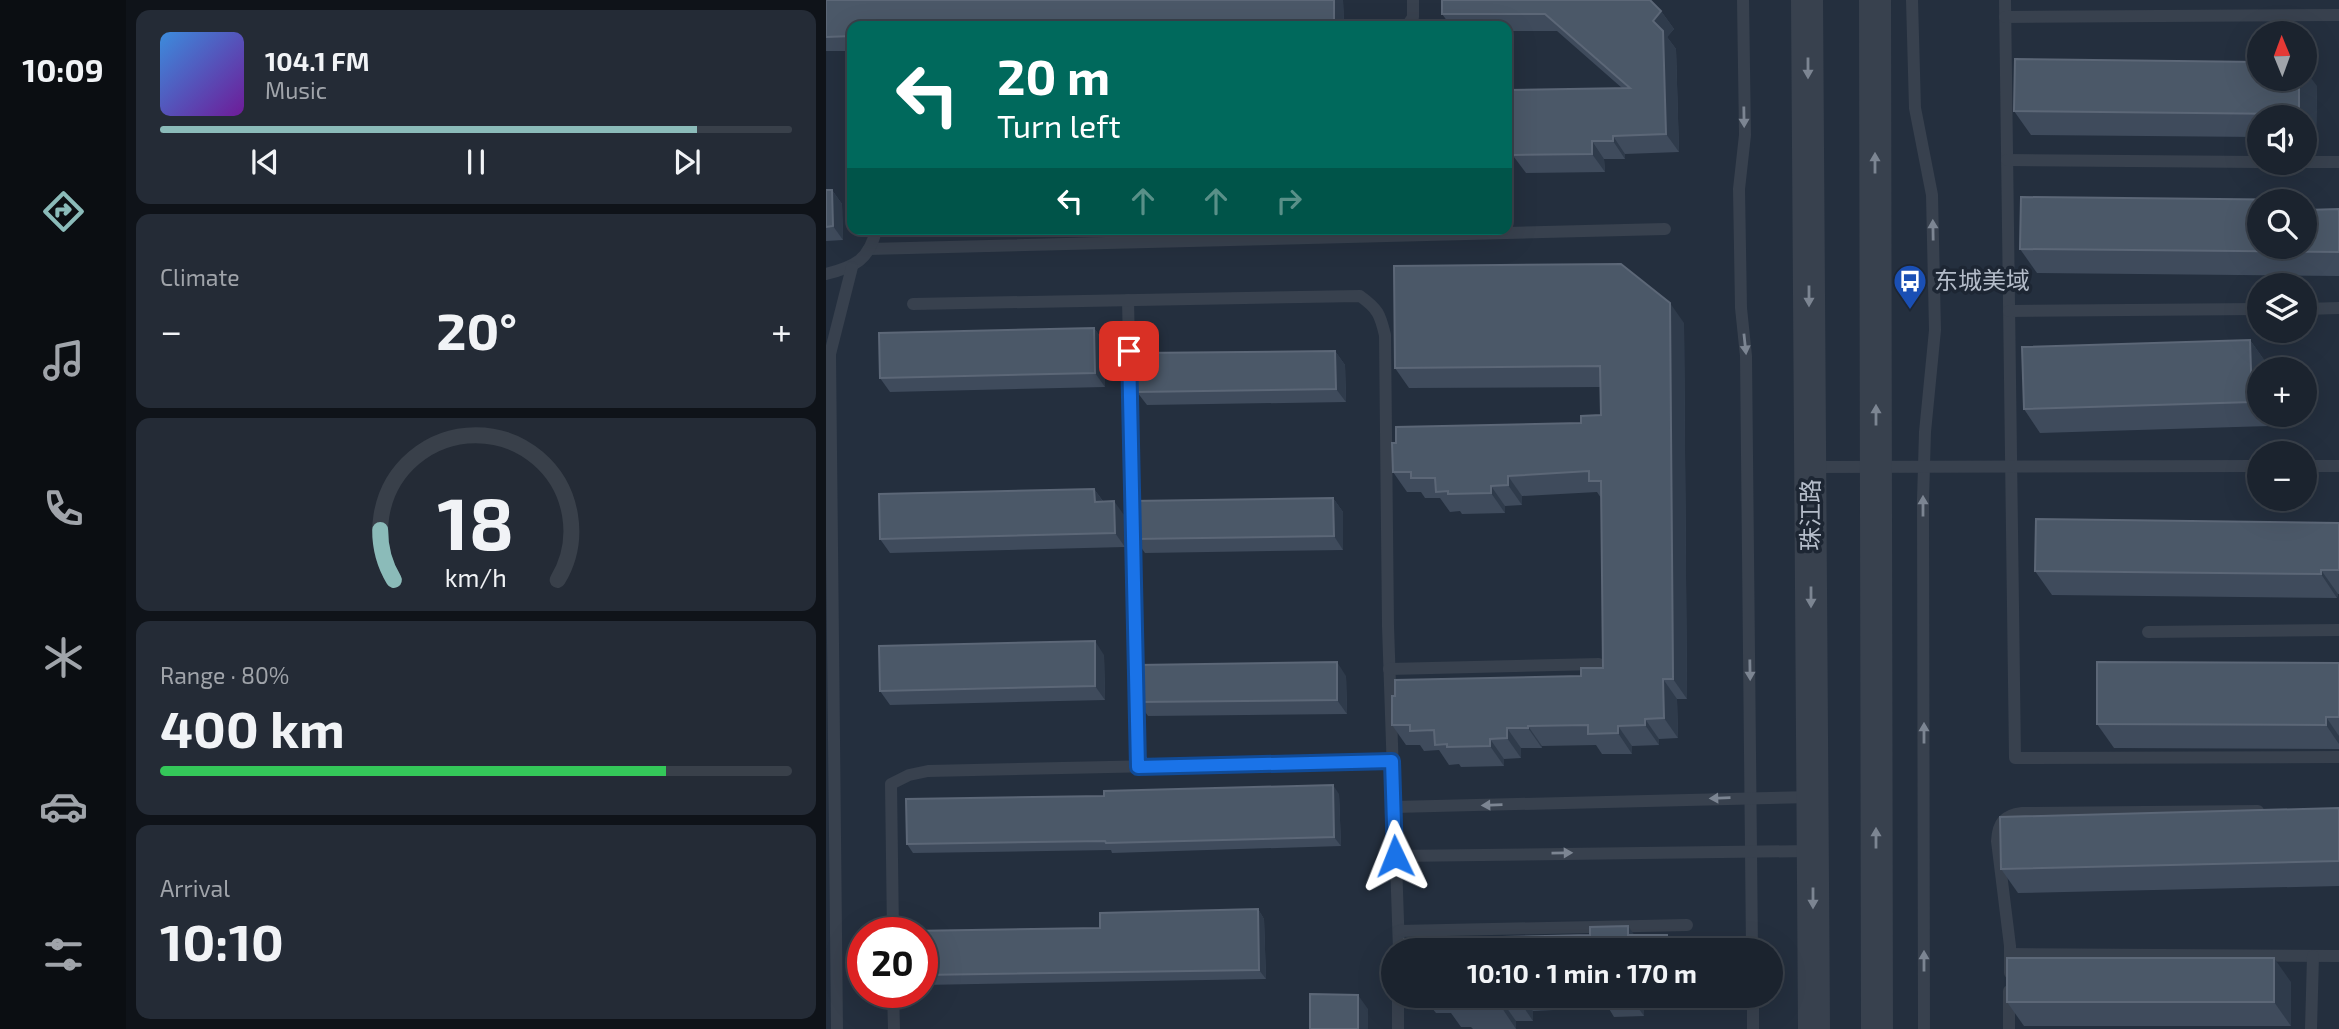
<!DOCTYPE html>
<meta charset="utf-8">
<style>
:root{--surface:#1b232e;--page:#242b36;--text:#f1f3f6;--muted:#a0a4aa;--line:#39404a;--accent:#8bbbb9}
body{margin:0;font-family:"Exo 2","Noto Sans SC",sans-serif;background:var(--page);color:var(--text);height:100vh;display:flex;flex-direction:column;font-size:26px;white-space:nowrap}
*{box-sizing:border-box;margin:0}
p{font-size:23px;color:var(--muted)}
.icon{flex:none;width:38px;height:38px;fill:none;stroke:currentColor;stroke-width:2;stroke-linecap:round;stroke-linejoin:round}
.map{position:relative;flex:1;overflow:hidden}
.side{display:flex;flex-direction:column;gap:10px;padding:10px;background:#0f1319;width:700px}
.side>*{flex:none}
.banner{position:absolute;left:21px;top:21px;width:665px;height:214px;border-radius:14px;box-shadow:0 7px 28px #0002,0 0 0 2px var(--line);background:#00695c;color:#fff;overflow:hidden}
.needle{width:46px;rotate:359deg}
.tools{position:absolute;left:1421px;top:21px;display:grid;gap:14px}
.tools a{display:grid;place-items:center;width:70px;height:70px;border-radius:50%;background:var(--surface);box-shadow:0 7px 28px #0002,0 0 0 2px var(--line);font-size:35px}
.speed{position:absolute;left:21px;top:917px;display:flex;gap:14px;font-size:35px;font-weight:700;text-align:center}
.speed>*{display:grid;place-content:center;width:91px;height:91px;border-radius:50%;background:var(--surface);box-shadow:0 7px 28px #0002,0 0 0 2px var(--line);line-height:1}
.speed .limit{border:10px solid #d22;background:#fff;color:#111}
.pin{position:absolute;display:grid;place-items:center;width:60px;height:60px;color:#fff;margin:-30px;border-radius:14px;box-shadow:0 4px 10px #0006}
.me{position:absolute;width:77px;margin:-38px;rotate:358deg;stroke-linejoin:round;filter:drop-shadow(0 0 5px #0008)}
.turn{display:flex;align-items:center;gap:24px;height:147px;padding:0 35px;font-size:32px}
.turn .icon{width:91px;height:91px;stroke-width:2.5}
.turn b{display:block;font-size:49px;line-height:60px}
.lanes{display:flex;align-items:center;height:66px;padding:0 35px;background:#0003;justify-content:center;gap:35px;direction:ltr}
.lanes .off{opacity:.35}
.big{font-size:52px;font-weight:700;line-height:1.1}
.side .card{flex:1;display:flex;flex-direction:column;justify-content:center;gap:10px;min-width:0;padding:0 24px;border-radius:14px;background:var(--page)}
.side .dial{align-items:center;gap:0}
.dial svg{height:182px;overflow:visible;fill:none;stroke:var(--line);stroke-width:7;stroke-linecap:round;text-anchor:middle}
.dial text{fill:var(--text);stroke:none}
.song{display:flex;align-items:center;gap:21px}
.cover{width:84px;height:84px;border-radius:10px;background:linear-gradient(135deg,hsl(210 70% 55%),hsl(280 70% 35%))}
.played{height:7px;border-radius:4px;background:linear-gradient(90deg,var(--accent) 85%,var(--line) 85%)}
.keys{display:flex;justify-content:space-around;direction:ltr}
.heat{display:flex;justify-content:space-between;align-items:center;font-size:38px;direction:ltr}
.charge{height:10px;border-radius:5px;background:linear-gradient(90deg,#34c759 80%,var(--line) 0)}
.trip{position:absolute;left:555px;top:938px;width:402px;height:70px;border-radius:35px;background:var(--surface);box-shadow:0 7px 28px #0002,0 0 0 2px var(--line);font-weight:700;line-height:70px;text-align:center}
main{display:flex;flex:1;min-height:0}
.tab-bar{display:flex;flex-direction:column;width:126px;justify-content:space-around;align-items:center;background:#0b0e12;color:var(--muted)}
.tab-bar .icon{width:49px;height:49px}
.tab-bar .active{color:var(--accent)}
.tab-bar b{font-size:32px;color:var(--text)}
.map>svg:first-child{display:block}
</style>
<main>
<nav class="tab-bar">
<b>10:09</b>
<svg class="icon active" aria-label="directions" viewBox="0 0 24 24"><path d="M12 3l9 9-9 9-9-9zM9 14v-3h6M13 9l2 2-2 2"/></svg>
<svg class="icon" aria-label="music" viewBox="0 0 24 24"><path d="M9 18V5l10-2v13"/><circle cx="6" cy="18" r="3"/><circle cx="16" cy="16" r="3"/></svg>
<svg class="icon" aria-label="phone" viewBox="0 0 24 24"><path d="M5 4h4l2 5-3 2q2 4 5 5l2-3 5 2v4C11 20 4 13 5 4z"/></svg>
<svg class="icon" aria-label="climate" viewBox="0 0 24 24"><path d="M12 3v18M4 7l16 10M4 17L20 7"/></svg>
<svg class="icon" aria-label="car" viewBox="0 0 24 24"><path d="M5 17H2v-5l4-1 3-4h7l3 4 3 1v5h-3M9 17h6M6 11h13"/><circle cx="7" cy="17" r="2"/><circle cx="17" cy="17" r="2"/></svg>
<svg class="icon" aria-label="filters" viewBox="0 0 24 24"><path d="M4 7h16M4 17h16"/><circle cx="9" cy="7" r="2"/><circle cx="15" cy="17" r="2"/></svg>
</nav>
<section class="side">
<div class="card">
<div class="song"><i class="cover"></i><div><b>104.1 FM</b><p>Music</p></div></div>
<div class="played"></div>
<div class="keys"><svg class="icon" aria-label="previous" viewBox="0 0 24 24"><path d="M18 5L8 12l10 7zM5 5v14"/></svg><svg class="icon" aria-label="pause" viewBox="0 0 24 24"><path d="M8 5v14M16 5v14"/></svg><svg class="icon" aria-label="next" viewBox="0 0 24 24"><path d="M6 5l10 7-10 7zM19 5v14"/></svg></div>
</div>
<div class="card"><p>Climate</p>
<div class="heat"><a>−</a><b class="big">20°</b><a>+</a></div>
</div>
<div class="card dial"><svg viewBox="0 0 100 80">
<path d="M14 69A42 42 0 1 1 86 69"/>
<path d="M14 69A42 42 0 0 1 8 47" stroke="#8bbbb9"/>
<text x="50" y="56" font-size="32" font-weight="700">18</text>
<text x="50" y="72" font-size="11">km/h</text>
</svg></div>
<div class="card"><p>Range · 80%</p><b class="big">400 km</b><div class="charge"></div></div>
<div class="card"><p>Arrival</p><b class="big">10:10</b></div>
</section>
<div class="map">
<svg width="1513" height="1029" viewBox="0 0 1513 1029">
<rect width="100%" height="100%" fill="#242f3e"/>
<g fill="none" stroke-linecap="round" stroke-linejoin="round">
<g stroke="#38414e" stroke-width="12">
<polyline points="917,0 919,135 913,189 915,308 920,356 926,950"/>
<polyline points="1086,0 1089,108 1106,195 1109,330 1099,432 1097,500 1098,1029"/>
<polyline points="1179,0 1189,758 1513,757"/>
<polyline points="1179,17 1513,15"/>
<polyline points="581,26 587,17 587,0"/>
<polyline points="1181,160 1433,162"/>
<polyline points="1479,162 1513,162"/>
<polyline points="43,249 839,229"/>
<path d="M0,274C28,267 44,260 50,229"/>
<polyline points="302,300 312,767"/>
<path d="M87,304L534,296C552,309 554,314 559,335L562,626L573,950"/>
<polyline points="1479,309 1513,308"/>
<polyline points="1183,311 1433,309"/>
<polyline points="1479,466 1513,466"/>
<polyline points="985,467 1433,466"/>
<polyline points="1322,632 1513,630"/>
<polyline points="563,669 773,664"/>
<polyline points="568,807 986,797"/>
<polyline points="569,856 985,851"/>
<polyline points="573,931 861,925"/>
<polyline points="67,933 65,784 83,775 102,771 566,761"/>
<polyline points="1184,954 1513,956"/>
<path d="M1184,973V946L1171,841C1172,823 1178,815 1196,813L1432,811"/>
<polyline points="67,992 68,1029"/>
<polyline points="927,996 927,1029"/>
<polyline points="11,1029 4,354 26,267"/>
<polyline points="572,1029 572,996"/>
<polyline points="1183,1029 1183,991"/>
<polyline points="1485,1029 1487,956"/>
</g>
<g stroke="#38414e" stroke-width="32">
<polyline points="981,0 988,1029"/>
<polyline points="1049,0 1051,1029"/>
</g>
</g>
<g fill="#3f4b5c">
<polygon points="0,0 517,0 518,26 26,26 26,51 0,51"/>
<polygon points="835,11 848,29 841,37 850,49 853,152 799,154 799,159 778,159 779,172 700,173 688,157 681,157 681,90 796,88 731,31 681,31 681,26 625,26 616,14"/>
<polygon points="1491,86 1490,138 1479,138 1479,117 1433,117 1433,137 1205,135 1188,111"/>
<polygon points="0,190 6,190 16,204 17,240 0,241"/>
<polygon points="1513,209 1513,276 1211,273 1194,249 1487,210"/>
<polygon points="858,323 861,699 851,699 852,738 833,739 833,745 806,746 806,754 776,754 770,745 716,746 716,748 695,748 695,758 678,759 678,766 635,767 633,764 623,765 613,750 598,751 594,745 580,745 566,725 755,676 777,668 775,498 771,492 696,496 696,505 679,506 679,513 636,514 634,511 624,512 614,498 599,498 595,492 581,492 567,472 570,443 755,423 775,415 774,387 583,388 569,368"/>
<polygon points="268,328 278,342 279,387 64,392 54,378"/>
<polygon points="1424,340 1441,364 1433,369 1433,415 1442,415 1443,426 1214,433 1198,409"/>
<polygon points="509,351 519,365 520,402 321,405 311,392"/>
<polygon points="268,489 277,501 298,515 299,547 64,553 54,539"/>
<polygon points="507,498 517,512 517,550 319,553 309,539 309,537 306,533"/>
<polygon points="1513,523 1513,594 1512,594 1511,598 1226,595 1209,571"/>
<polygon points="278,655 279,700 64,705 54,691"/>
<polygon points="1513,663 1513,749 1288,748 1271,724"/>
<polygon points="520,676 521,714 322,716 312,702"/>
<polygon points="513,794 515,846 286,853 285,850 87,853 81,844"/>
<polygon points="1513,808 1513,886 1192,893 1175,869"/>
<polygon points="432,909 438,919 440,979 96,985 96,933 274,928"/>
<polygon points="1465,982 1465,1026 1198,1026 1181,1002"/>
<polygon points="584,996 864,996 864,1001 845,1001 845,1008 818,1008 818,1016 788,1017 782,1007 728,1008 728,1010 707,1011 707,1021 690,1021 690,1029 647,1029 645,1027 635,1027 625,1013 610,1013 606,1008 592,1008"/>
</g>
<g fill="#2f3b4b">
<polygon points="508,0 517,0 518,26 509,26 508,25"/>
<polygon points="835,11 848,29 841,37 850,49 853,152 840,134 827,21"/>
<polygon points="1479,70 1491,86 1490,138 1479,122 1479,117 1475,117 1473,114 1473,79 1479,79"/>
<polygon points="787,136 799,154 799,159 787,141"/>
<polygon points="766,141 778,159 779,172 766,154"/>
<polygon points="6,190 16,204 17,240 7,226"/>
<polygon points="1480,200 1497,224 1480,210"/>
<polygon points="844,303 858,323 861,699 847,679"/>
<polygon points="268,328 278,342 279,387 269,373"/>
<polygon points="1424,340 1441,364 1441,369 1433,369 1433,412 1426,402"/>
<polygon points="509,351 519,365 520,402 510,389"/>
<polygon points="1435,415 1442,415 1443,426"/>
<polygon points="682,476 696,496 696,505 682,485"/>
<polygon points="665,486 679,506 679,513 665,493"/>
<polygon points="268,489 278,503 269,502"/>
<polygon points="507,498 517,512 517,550 508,536"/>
<polygon points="288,501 298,515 299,547 289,533"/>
<polygon points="1495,570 1512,594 1511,598 1495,574"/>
<polygon points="269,641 278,655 279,700 269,686"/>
<polygon points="511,662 520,676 521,714 511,700"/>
<polygon points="837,679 851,699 852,738 838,718"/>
<polygon points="1500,717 1513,736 1513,744 1500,725"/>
<polygon points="819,719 833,739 833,745 819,725"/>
<polygon points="702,726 716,746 716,748 702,728"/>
<polygon points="792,726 806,746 806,754 792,733"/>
<polygon points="681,728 695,748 695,758 681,738"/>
<polygon points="664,739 678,759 678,766 664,746"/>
<polygon points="507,785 513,794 515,846 508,837"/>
<polygon points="432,909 438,919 440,979 433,970"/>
<polygon points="802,926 819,950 802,935"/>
<polygon points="841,935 852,950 842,950"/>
<polygon points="1448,958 1465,982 1465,1026 1448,1002"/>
<polygon points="532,995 542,1009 542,1029 532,1029"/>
<polygon points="690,996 696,996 707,1011 707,1021"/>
<polygon points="718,996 719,996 728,1008 728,1010"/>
<polygon points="804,996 809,996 818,1008 818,1016"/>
<polygon points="836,996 841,996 845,1001 845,1008"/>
<polygon points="673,997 690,1021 690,1029 674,1005"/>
</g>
<g fill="#4b5868" stroke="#5c6777" stroke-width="2" fill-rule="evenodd">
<polygon points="0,0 508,0 508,25 440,26 26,26 26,36 0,37"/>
<polygon points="616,0 824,0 835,11 827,21 837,31 840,134 787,136 787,141 766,141 766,154 687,155 687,139 681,139 681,90 804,88 719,14 616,14"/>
<polygon points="1189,59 1433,62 1433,79 1473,79 1473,114 1188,111"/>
<polygon points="0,190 6,190 7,226 0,227"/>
<path d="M1195,197L1480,200V210L1513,209V252L1194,249ZM1433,201H1479V247H1433Z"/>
<polygon points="795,264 844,303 847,679 837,679 838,718 819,719 819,725 792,726 792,733 762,734 762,725 702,726 702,728 681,728 681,738 664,739 664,746 621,747 621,744 609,745 608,730 584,731 584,725 566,725 566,696 569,696 569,680 755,676 755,668 777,668 775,481 763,481 763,471 682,476 682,485 665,486 665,493 622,494 622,491 610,492 609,478 585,478 585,472 567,472 566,443 570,443 570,427 755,423 755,416 775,415 774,366 569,368 568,266"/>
<polygon points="268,328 269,373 54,378 53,333"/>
<polygon points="1424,340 1426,402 1198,409 1196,347"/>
<polygon points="509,351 510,389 311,392 311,353"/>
<polygon points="268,489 269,502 288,501 289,533 54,539 53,494"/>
<polygon points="507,498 508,536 309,539 309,533 306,533 306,501"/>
<polygon points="1210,519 1513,523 1513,570 1495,570 1495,574 1209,571"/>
<polygon points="269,641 269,686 54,691 53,646"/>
<polygon points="511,662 511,700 312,702 312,665"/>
<polygon points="1271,662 1513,663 1513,717 1500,717 1500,725 1271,724"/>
<polygon points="507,785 508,837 280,843 279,841 81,844 80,799 278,796 278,791"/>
<polygon points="1513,808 1513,861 1175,869 1174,817"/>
<polygon points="432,909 433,970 96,975 96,933 83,933 83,931 274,928 274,913"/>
<polygon points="802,926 802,935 841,935 842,950 578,950 578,939 764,935 764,927"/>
<rect x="1181" y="958" width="267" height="44"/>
<polygon points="484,994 532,995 532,1029 484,1029"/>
<polygon points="618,996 690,996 690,997 673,997 674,1005 630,1006 630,1003 618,1003"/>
</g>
<defs><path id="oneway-solid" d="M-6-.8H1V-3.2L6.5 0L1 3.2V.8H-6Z" transform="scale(1.75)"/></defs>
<g fill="#7c8592">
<use href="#oneway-solid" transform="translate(982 68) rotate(90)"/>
<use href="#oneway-solid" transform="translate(918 117) rotate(89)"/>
<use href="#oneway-solid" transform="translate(1049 163) rotate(-90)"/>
<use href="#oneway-solid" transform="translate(1107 230) rotate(-91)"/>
<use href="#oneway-solid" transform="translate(983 296) rotate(90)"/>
<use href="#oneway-solid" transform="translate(919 344) rotate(84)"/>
<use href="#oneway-solid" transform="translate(1050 415) rotate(-90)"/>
<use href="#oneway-solid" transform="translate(1097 506) rotate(-90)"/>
<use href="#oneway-solid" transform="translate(985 597) rotate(90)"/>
<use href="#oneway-solid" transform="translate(924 670) rotate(89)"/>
<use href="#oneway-solid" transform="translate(1098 733) rotate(-90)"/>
<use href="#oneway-solid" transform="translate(894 798) rotate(178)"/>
<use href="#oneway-solid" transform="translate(666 805) rotate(178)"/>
<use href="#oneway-solid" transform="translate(1050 838) rotate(-90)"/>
<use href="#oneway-solid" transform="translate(736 853) rotate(-1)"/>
<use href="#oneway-solid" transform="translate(987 898) rotate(90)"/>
<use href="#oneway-solid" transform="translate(1098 961) rotate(-90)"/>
</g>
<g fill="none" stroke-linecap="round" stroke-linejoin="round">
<defs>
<polyline id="route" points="303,351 312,767 566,761 569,856"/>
</defs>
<use href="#route" stroke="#114b97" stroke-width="18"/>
<use href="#route" stroke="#1a73e8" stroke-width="12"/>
</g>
<defs>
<symbol id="bus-pin" viewBox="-11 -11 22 30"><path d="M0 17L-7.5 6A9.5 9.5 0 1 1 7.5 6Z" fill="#1a4fb4" stroke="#1d2633"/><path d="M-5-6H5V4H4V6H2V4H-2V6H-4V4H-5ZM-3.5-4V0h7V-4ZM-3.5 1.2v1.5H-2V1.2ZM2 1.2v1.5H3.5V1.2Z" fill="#fff"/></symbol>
</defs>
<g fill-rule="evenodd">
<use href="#bus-pin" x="1065" y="262" width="38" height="52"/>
</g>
<g text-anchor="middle" stroke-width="7" stroke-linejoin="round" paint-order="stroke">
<g font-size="24" fill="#b4bcc9" stroke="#1d2633" text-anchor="start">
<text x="1108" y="289">东城美域</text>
</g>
<g font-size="24" fill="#b4bcc9" stroke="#1d2633">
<text transform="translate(985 515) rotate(-90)" y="8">珠江路</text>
</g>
</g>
</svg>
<div class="tools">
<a><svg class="needle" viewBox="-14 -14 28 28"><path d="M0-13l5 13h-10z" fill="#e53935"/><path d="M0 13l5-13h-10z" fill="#a0a4aa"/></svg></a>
<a><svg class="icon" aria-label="sound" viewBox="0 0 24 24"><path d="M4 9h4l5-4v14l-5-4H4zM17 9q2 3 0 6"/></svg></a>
<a><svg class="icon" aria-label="search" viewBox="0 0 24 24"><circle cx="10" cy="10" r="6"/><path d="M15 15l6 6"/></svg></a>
<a><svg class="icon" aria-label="layers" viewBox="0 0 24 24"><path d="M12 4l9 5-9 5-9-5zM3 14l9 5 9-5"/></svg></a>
<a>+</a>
<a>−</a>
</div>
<div class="speed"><div class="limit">20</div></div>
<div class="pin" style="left:303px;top:351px;background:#d93025"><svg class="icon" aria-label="arrive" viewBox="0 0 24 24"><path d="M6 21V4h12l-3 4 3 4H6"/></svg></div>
<svg class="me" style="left:569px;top:856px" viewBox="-20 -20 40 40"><path d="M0-17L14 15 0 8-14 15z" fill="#1a73e8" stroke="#fff" stroke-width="4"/></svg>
<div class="trip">10:10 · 1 min · 170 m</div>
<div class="banner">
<div class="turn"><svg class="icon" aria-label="left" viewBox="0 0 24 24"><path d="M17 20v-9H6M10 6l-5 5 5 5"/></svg><div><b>20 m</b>Turn left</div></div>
<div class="lanes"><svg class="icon" aria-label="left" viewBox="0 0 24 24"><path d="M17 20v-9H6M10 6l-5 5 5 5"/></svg><svg class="icon off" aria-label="ahead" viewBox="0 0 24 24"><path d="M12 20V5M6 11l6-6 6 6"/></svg><svg class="icon off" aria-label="ahead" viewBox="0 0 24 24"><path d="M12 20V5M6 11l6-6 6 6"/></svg><svg class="icon off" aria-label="right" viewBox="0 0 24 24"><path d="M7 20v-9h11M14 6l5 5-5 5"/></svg></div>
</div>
</div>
</main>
